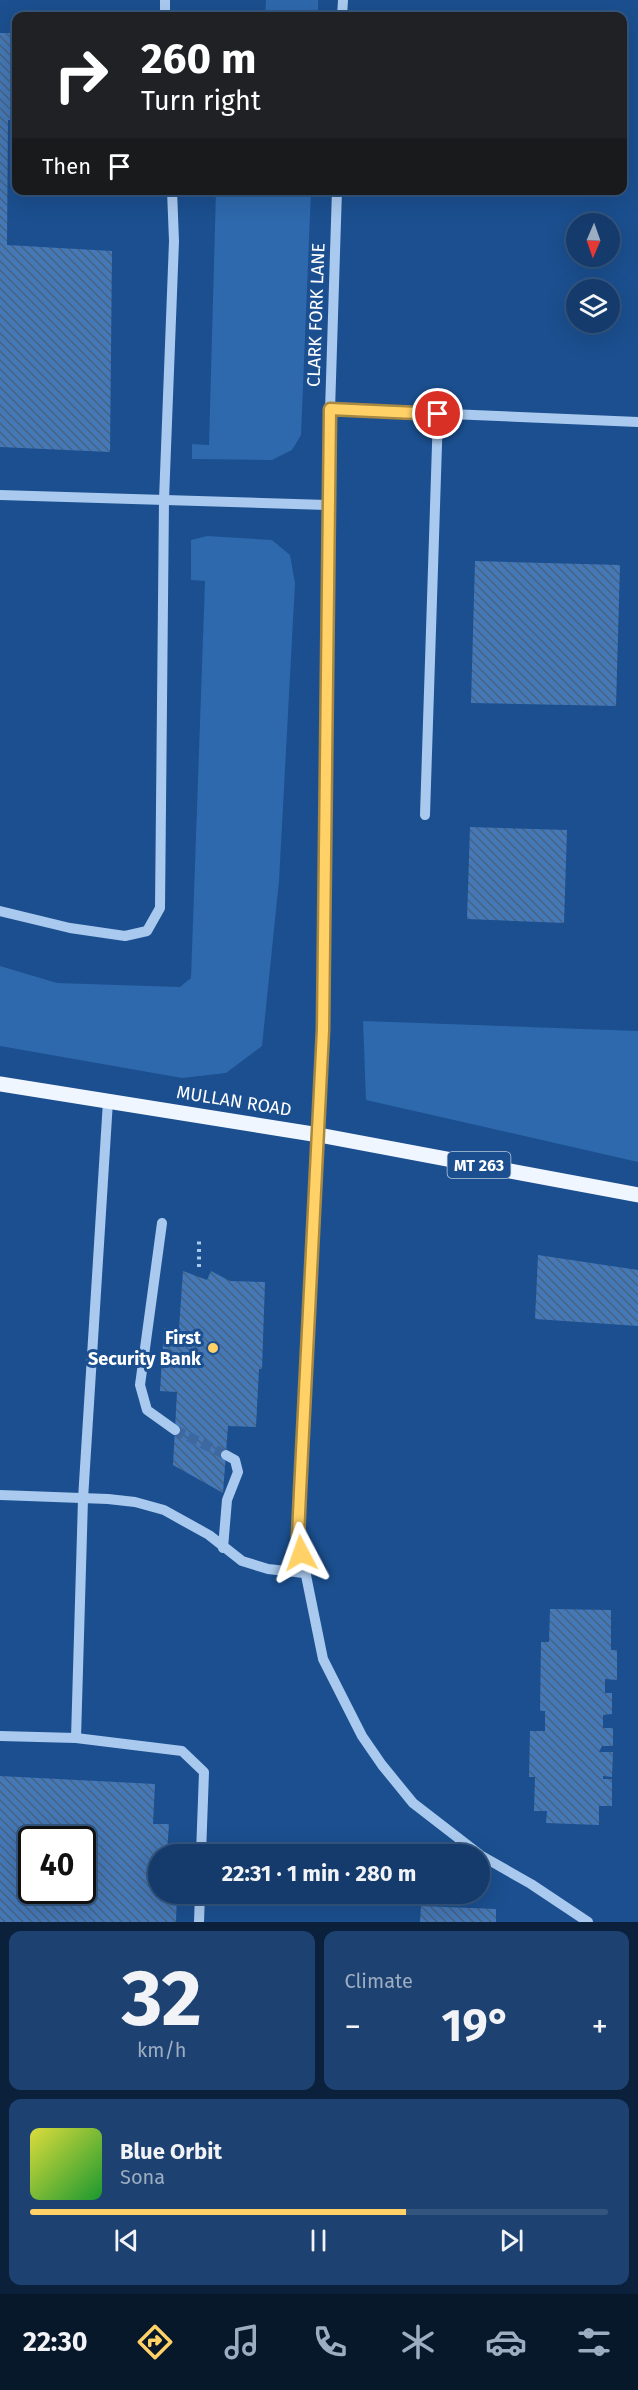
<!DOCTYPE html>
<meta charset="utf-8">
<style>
:root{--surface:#143b6b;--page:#1d4271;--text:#f1f3f6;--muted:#9dadc1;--line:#33557e;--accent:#ffd166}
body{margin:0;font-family:"Fira Sans",sans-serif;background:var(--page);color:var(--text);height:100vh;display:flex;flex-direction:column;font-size:22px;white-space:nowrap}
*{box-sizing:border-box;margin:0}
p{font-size:20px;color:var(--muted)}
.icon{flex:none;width:33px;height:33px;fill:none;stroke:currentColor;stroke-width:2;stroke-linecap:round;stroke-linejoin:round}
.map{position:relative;height:1922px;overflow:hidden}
.side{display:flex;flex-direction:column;gap:9px;padding:9px;background:#0b203b;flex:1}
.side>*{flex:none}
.guide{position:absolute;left:12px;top:12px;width:615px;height:183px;border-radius:12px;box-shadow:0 6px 24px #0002,0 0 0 2px var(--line);background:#202124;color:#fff;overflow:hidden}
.needle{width:39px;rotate:182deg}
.fabs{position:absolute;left:566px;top:213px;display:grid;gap:12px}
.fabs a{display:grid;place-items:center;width:54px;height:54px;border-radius:50%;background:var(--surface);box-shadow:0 6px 24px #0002,0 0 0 2px var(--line);font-size:30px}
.speed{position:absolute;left:18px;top:1826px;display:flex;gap:12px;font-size:30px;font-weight:700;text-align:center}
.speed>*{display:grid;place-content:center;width:78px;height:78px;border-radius:50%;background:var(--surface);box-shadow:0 6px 24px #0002,0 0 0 2px var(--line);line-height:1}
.speed .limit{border:3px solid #111;border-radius:9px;background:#fff;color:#111}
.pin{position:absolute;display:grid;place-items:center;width:51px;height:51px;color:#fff;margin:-26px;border:3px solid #fff;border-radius:50%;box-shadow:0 2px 6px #0007}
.me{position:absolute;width:66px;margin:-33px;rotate:356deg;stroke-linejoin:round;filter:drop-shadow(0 0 4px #0008)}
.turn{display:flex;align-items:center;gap:21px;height:126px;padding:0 30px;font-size:27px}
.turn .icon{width:78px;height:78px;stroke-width:2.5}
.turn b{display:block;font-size:42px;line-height:51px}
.then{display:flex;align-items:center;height:57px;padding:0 30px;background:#0003;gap:12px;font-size:22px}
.big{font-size:45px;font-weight:700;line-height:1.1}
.side .tile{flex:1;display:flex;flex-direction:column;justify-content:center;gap:9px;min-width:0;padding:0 21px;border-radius:12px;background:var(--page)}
.side .dial{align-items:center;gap:0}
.dial b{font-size:78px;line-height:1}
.song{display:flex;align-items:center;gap:18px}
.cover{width:72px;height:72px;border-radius:9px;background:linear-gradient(135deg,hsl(60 70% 55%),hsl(130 70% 35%))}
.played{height:6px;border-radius:3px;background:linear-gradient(90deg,var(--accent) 65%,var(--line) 65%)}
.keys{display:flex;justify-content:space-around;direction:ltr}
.heat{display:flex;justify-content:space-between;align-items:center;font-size:33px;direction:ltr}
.side .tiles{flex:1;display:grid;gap:9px;grid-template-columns:1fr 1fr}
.tile:last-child{grid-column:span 2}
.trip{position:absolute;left:148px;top:1844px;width:342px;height:60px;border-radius:30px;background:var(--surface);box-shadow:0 6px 24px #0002,0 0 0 2px var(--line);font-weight:700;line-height:60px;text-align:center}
.tabs{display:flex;height:96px;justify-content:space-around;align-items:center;background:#08182b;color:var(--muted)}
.tabs .icon{width:42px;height:42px}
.tabs .active{color:var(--accent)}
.tabs b{font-size:27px;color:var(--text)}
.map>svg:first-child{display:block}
</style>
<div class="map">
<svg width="638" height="1922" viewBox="0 0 638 1922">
<defs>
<pattern id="building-back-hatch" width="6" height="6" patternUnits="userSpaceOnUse" patternTransform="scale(1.5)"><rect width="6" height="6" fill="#4478b7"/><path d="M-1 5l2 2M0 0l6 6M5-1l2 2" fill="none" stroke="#486282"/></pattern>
</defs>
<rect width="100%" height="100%" fill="#1b4f8f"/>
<g fill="#2e69ad">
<polygon points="266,0 318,0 318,16 265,16"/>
<polygon points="216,191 311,191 301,435 292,450 272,460 192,459 192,444 209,445"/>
<polygon points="207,536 272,540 290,555 295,583 279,881 262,1046 226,1073 182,1078 0,1046 0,966 57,983 180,987 191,978 205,581 191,580 191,540"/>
<polygon points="363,1021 638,1031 638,1162 366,1100"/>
</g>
<g fill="url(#building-back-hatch)" fill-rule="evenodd">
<polygon points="0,33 12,33 12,50 16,50 16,120 8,120 7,245 112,251 110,452 0,447"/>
<polygon points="475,561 620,565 616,706 471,703"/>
<polygon points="470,827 567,830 564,923 467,919"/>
<polygon points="538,1255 638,1270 638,1326 535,1319"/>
<polygon points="183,1271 207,1280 211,1271 230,1281 265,1282 262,1369 259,1369 256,1427 228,1426 223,1493 173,1465 177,1392 160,1391 164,1328 179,1328"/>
<polygon points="550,1609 611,1610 611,1650 617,1650 617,1680 605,1679 605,1693 612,1693 612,1714 603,1715 603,1728 613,1728 613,1746 602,1746 599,1752 613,1752 612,1777 603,1776 603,1779 612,1779 612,1806 599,1806 599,1825 546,1823 547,1811 534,1811 535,1777 529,1777 530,1731 545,1731 545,1711 540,1711 541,1642 549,1642"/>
<path d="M0,1776L155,1784L153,1824H169L167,1854H159V1893H177L176,1922H0ZM32,1839H82V1890H32Z"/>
<polygon points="421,1906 496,1909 496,1922 420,1922"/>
</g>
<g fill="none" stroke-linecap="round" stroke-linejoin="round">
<polyline stroke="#3d69a0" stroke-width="10" stroke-dasharray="10 5" stroke-linecap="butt" points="175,1430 226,1455"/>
<polyline stroke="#a9c9ee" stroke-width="4" stroke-dasharray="3 4.5" stroke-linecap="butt" points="199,1267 199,1241"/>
<g stroke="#a9c9ee" stroke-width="10">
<polyline points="165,0 165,16"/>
<polyline points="342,16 343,0"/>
<polyline points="337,190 327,505 323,1030 298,1536 323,1659 362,1736 382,1765 413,1803 479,1854"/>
<polyline points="330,409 638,422"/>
<polyline points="0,495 327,505"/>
<polyline points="425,815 438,414"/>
<polyline points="0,911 70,928 125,936 147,931 160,908 164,500 174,241 172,190"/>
<polyline points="162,1223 140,1385 147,1410 175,1430"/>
<polyline points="0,1495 108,1499 135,1502 164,1510 209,1535 242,1561 268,1569 304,1573"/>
<polyline points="223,1548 227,1500 238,1472 235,1460 226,1455"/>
<polyline points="0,1736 76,1738 83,1499 108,1101"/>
<polyline points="76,1738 182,1751 204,1772 201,1854"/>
<polyline points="480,1855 531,1884 588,1922"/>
<polyline points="199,1922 200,1893"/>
</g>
<polyline stroke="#f0f6ff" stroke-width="15" points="0,1084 319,1135 638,1195"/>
</g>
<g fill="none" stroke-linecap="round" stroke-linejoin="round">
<defs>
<polyline id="route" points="301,1553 298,1536 300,1492 323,1030 330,409 438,414"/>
</defs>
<use href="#route" stroke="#a68842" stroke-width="15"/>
<use href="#route" stroke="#ffd166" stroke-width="10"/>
</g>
<circle fill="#ffd166" stroke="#1b4f8f" stroke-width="2" cx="213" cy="1348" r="6"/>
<g text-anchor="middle" stroke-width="6" stroke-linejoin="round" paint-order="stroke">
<rect fill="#1b4f8f" stroke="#bbcadd" stroke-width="1.5" x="447.5" y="1152" width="63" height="26" rx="4.5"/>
<g font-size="16" font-weight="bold" fill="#fff">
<text x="479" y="1171">MT 263</text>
</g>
<g font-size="18" fill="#fff" stroke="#1b4f8f">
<text transform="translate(316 315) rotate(-88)" y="6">CLARK FORK LANE</text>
<text transform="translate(234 1101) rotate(9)" y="6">MULLAN ROAD</text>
</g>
<g font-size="18" font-weight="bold" fill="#fff" stroke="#1b4f8f" text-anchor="end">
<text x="201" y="1344">First<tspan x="201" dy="21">Security Bank</tspan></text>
</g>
</g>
</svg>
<div class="fabs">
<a><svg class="needle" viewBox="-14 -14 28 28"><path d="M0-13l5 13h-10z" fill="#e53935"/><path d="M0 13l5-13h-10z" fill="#9dadc1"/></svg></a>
<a><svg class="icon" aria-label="layers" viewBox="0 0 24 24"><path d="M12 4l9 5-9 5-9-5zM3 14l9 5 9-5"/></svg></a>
</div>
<div class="speed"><div class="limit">40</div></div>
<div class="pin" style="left:438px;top:414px;background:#d93025"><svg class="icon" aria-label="arrive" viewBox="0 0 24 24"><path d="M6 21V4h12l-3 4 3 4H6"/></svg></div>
<svg class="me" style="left:301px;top:1553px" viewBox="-20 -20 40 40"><path d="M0-17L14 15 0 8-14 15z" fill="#ffd166" stroke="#fff" stroke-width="4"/></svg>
<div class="trip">22:31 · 1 min · 280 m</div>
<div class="guide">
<div class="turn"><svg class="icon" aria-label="right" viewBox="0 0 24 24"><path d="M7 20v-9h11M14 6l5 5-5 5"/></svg><div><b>260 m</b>Turn right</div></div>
<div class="then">Then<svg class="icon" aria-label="arrive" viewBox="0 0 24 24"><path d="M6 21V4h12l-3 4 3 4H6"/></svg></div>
</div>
</div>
<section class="side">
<div class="tiles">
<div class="tile dial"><b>32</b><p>km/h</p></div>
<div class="tile"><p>Climate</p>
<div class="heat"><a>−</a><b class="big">19°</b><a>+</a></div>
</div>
<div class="tile">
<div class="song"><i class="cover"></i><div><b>Blue Orbit</b><p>Sona</p></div></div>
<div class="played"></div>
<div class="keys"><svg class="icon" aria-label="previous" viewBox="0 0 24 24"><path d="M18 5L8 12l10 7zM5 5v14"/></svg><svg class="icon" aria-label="pause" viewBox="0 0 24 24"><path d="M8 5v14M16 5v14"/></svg><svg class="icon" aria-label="next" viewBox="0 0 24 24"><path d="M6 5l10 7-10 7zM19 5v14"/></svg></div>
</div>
</div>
</section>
<nav class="tabs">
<b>22:30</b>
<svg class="icon active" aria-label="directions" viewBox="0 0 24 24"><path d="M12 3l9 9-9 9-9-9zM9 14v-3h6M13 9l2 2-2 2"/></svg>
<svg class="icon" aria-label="music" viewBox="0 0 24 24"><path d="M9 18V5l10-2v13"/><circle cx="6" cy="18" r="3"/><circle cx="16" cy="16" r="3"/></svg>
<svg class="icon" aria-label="phone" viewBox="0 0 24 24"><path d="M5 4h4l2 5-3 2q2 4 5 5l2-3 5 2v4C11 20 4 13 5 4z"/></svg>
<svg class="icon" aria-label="climate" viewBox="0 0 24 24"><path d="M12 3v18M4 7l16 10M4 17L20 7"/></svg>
<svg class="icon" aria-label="car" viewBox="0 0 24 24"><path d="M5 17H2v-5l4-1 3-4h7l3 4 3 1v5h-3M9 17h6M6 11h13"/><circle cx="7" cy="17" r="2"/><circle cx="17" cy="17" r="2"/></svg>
<svg class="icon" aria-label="filters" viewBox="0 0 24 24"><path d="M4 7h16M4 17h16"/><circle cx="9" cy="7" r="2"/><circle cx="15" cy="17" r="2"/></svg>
</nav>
